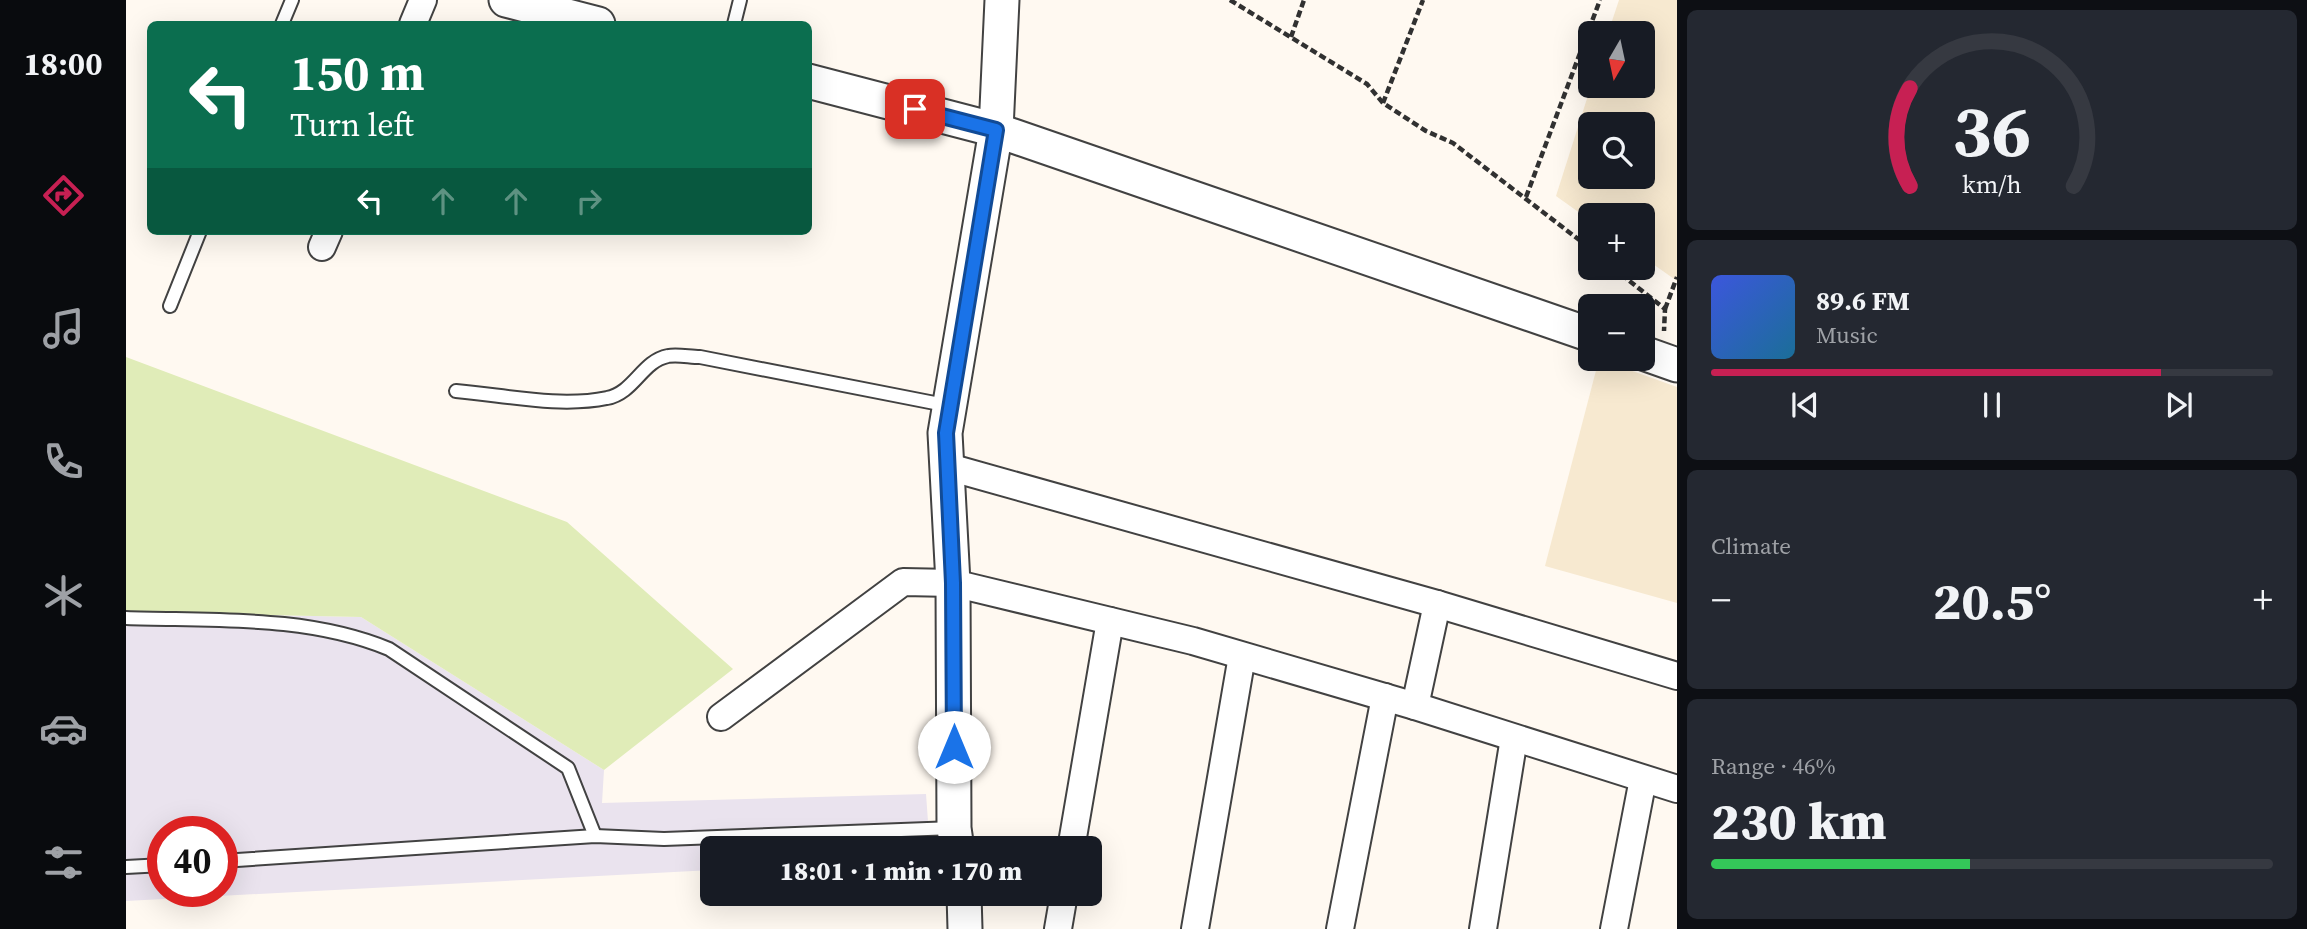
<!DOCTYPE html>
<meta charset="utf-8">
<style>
:root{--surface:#171b24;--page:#242831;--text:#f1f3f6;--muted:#9ea1a6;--line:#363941;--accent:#c72053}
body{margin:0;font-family:"Source Serif 4",serif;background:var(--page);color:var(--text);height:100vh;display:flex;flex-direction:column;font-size:26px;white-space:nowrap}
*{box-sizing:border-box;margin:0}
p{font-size:23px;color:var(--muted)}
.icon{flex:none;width:38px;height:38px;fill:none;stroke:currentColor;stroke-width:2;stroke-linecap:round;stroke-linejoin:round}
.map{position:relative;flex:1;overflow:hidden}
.details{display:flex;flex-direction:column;gap:10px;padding:10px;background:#0d0f14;width:630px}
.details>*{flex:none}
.guide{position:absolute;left:21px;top:21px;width:665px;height:214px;border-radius:10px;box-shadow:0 7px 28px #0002;background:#0b6e4f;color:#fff;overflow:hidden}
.needle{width:46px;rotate:189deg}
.buttons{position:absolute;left:1452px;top:21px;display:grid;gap:14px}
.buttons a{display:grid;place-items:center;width:77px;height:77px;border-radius:10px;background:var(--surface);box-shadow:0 7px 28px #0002;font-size:35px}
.speed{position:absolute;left:21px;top:816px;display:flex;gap:14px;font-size:35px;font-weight:700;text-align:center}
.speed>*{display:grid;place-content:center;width:91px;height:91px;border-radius:50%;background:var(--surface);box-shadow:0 7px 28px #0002;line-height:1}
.speed .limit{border:10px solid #d22;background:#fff;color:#111}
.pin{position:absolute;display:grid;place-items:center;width:60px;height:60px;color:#fff;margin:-30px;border-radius:14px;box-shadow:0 4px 10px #0006}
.me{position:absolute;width:77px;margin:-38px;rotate:0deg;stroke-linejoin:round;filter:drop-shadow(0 0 5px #0008)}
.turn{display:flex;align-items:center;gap:24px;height:147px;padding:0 28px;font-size:32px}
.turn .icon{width:91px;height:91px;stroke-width:2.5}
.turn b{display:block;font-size:49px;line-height:60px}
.lanes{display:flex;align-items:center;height:66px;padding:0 28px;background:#0003;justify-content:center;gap:35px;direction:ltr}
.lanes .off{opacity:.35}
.big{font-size:52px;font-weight:800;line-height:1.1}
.details .widget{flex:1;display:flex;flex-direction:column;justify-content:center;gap:10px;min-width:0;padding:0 24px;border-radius:10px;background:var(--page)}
.details .dial{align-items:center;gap:0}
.dial svg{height:182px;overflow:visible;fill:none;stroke:var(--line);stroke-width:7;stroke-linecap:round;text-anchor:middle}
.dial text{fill:var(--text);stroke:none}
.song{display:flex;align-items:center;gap:21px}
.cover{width:84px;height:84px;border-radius:10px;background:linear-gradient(135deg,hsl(230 70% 55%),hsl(200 70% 35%))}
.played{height:7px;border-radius:4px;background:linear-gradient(90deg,var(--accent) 80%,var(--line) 80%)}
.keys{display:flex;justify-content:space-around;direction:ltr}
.heat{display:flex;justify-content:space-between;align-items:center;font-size:38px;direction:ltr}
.charge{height:10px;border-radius:5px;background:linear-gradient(90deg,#34c759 46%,var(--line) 0)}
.trip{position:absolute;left:574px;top:836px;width:402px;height:70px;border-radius:10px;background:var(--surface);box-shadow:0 7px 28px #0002;font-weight:800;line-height:70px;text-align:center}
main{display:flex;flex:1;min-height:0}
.menu{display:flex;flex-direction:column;width:126px;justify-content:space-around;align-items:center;background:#090b0e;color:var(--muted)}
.menu .icon{width:49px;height:49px}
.menu .selected{color:var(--accent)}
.menu b{font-size:32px;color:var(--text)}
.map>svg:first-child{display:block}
</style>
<main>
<nav class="menu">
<b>18:00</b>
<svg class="icon selected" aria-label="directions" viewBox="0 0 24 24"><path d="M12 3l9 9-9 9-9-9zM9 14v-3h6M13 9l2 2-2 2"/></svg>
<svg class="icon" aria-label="music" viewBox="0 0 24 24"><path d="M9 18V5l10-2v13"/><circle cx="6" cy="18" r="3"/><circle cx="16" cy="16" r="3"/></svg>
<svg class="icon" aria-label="phone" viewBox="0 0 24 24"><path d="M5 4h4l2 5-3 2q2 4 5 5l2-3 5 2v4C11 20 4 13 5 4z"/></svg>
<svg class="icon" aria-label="climate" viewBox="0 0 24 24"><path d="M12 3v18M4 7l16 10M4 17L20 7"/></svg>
<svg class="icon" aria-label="car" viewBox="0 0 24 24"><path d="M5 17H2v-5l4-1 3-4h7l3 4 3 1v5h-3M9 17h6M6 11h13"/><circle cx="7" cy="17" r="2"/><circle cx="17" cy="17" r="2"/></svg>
<svg class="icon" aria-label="filters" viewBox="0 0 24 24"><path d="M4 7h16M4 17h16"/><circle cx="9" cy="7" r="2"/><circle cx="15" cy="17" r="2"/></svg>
</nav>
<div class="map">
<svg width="1551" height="929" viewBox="0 0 1551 929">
<rect width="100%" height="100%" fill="#fff9f1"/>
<path fill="#eae3ee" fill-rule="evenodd" d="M0,612L235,617L478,770L476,803L800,794L804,849H586V870L0,901ZM37,831H96V891H37Z"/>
<g fill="#f7e9d0" fill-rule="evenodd">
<path d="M1493,0H1551V281L1517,257V215H1465V221L1430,196L1465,86H1517V33H1482ZM1465,124H1517V177H1465Z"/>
<polygon points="1473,359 1551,387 1551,603 1419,566"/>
</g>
<polygon fill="#e0ecb8" points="0,357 441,522 607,669 478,770 235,617 0,612"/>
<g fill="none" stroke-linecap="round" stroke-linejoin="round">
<defs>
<g id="service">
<polyline points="156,24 166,0"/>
<polyline points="608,24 614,0"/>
<polyline points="44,306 74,231"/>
<path d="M330,391C378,395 433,408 481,398C508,393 516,361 542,356C551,354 564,357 574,357L824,406"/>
<path d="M0,618C87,621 181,615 263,649L442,768L469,836"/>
<polyline points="96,861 469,836 538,839 828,828"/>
<polyline points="0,867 37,865"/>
</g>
<g id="minor">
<polyline points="287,24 297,0"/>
<polyline points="196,247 203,231"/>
<polyline points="819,466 1311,604 1551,676"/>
<polyline points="1289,706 1311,604"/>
<polyline points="595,717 777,582 827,583 1067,641 1289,706 1551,789"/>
<polyline points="945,849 984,621"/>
<polyline points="932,929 938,894"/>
<polyline points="1069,929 1116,656"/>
<polyline points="1214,929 1259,697"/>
<polyline points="1357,929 1388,738"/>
<polyline points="1488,929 1517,779"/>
</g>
<g id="tertiary">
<polyline points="380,0 472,24"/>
<polyline points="682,81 870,130 1465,335"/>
<polyline points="1517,353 1551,365"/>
<polyline points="831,849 828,828 827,583 819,433 870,130 876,0"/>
<polyline points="838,894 839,929"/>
</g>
</defs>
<use href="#service" stroke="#424242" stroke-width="16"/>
<use href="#minor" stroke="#424242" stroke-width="30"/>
<use href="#tertiary" stroke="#424242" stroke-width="37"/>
<g stroke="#313131" stroke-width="4.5" stroke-dasharray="7 3.5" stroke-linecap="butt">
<polyline points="1104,0 1241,84 1257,103 1300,131 1327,143 1465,249"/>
<polyline points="1165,37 1178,0"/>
<polyline points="1257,103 1297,0"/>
<polyline points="1400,197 1474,0"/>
<polyline points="1487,268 1539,309 1538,331"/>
<polyline points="1539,309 1551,277"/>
</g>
<use href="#service" stroke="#fff" stroke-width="12"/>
<use href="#minor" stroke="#fff" stroke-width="26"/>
<use href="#tertiary" stroke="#fff" stroke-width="33"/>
</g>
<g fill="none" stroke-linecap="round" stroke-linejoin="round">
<defs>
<polyline id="route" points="789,109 870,130 820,433 827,583 828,747"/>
</defs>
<use href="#route" stroke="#114b97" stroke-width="18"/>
<use href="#route" stroke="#1a73e8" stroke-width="12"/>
</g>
</svg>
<div class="buttons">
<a><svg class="needle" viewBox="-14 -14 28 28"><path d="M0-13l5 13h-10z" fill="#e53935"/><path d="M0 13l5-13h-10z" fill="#9ea1a6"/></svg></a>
<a><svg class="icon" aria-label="search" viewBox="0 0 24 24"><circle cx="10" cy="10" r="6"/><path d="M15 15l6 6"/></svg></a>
<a>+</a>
<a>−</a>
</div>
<div class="speed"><div class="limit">40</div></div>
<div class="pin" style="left:789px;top:109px;background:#d93025"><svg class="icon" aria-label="arrive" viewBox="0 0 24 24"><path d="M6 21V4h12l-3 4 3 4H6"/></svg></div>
<svg class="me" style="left:828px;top:747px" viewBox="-20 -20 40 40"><circle r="19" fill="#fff"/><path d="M0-13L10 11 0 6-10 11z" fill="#1a73e8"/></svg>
<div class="trip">18:01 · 1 min · 170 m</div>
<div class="guide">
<div class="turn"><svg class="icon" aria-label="left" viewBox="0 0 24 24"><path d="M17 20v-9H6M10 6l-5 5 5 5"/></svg><div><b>150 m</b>Turn left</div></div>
<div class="lanes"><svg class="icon" aria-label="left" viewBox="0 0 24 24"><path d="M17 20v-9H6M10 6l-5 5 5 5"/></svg><svg class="icon off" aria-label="ahead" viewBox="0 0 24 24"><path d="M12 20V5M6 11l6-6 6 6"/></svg><svg class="icon off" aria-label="ahead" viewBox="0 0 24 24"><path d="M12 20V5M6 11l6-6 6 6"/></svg><svg class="icon off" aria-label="right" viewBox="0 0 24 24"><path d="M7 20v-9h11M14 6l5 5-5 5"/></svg></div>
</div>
</div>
<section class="details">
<div class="widget dial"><svg viewBox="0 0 100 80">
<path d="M14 69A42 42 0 1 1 86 69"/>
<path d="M14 69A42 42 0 0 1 14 26" stroke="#c72053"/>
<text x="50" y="56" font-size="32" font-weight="700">36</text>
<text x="50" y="72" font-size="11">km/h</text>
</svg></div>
<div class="widget">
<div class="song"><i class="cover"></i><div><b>89.6 FM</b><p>Music</p></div></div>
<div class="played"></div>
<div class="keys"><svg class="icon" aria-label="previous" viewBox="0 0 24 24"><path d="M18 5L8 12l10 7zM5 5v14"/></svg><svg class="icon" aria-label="pause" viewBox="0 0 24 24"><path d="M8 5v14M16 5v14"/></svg><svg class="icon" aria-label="next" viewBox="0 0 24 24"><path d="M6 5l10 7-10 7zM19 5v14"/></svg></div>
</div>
<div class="widget"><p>Climate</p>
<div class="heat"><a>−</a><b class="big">20.5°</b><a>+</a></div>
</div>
<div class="widget"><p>Range · 46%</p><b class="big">230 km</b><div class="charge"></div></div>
</section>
</main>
